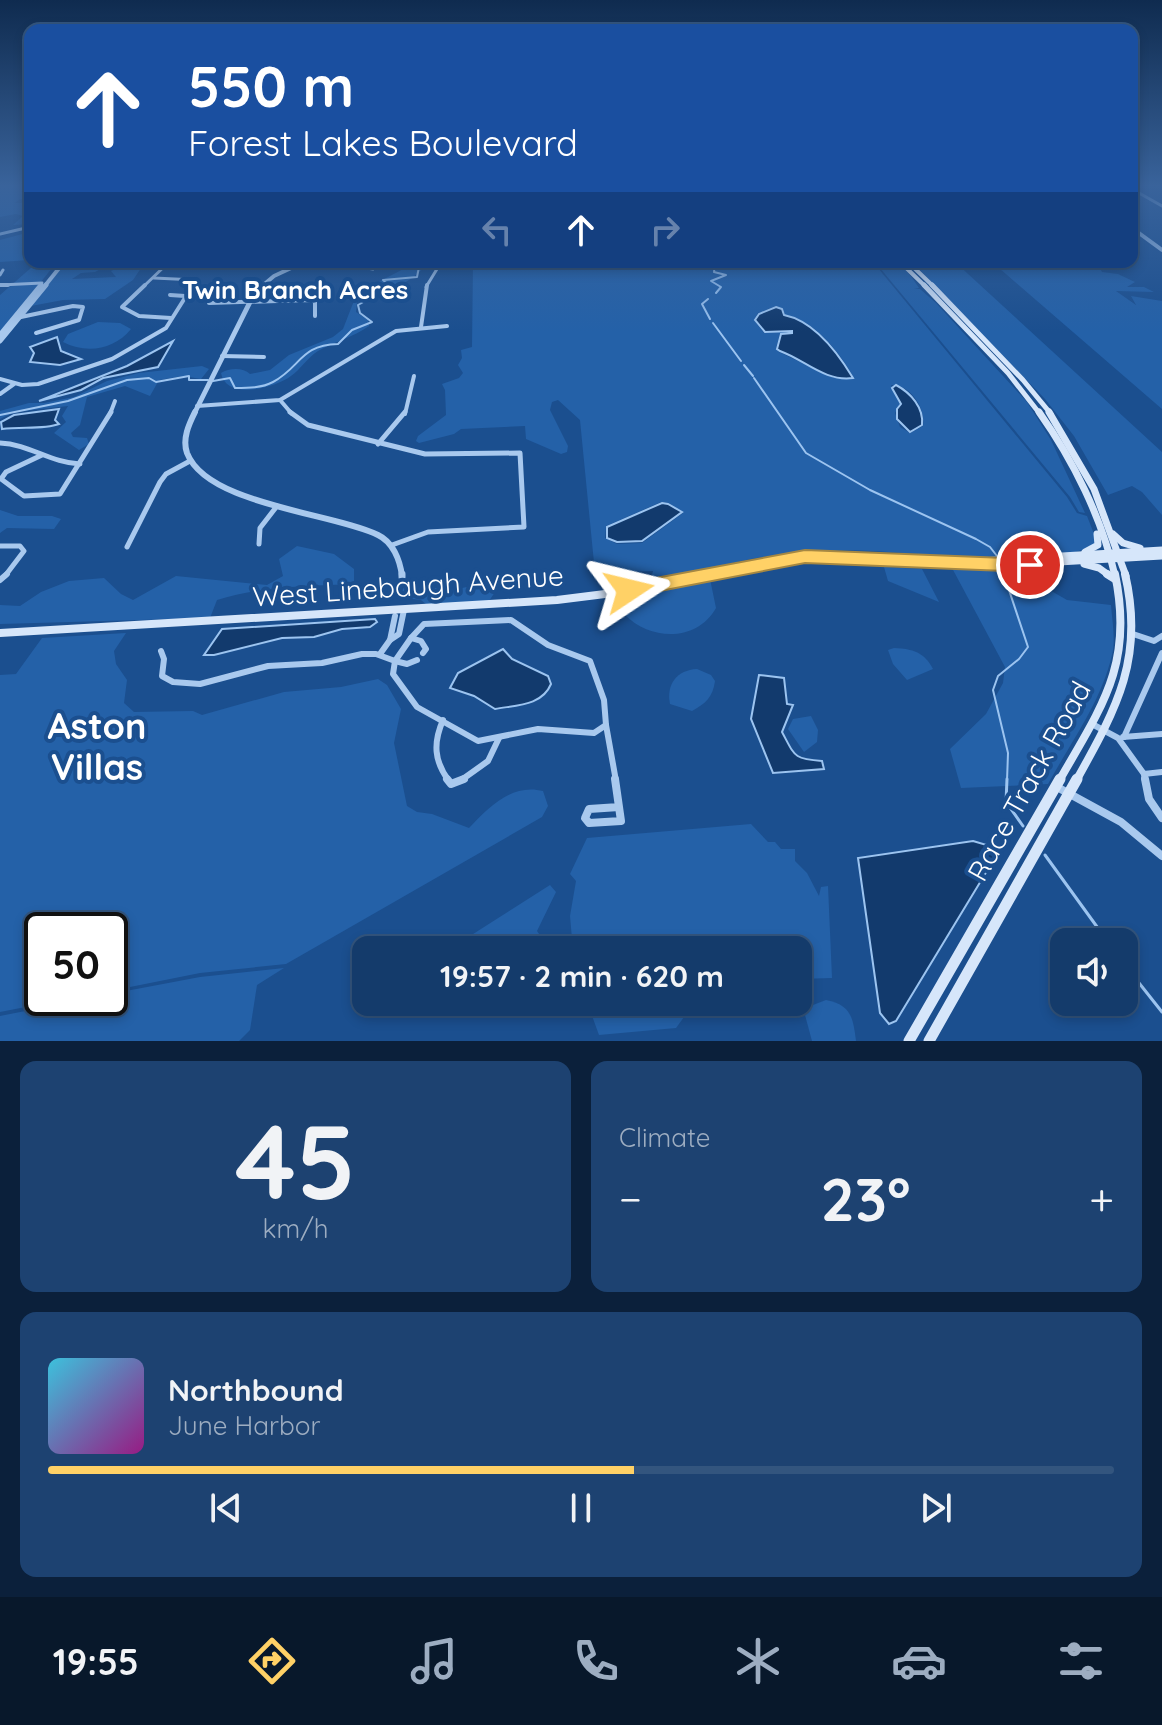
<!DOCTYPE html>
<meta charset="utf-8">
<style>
:root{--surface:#143b6b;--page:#1d4271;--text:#f1f3f6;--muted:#9dadc1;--line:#33557e;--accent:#ffd166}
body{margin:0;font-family:Quicksand,sans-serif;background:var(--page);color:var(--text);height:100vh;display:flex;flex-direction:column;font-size:30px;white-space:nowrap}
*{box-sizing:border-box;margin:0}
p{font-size:26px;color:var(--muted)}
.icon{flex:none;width:44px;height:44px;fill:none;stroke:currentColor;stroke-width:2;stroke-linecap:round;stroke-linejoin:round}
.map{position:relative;height:1041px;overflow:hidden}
.details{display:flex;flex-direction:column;gap:20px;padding:20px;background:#0b203b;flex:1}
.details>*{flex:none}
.hud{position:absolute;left:24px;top:24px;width:1114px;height:244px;border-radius:16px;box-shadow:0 4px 12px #0003,0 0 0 2px var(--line);background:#1a4fa0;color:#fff;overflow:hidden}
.tools{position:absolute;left:1050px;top:928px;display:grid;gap:16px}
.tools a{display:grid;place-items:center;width:88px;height:88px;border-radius:16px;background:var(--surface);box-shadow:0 4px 12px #0003,0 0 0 2px var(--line);font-size:40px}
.speed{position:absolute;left:24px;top:912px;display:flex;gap:16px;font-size:40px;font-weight:700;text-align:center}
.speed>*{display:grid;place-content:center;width:104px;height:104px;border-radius:50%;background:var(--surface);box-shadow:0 4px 12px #0003,0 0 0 2px var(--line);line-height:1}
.speed .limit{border:4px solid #111;border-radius:12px;background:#fff;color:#111}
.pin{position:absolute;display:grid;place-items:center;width:68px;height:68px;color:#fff;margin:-34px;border:4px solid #fff;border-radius:50%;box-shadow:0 2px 8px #0007}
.me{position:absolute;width:88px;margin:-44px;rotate:80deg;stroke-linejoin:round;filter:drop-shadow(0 0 6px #0008)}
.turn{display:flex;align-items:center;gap:28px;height:168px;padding:0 32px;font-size:36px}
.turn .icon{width:104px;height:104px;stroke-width:2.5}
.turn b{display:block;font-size:56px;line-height:68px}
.lanes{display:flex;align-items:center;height:76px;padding:0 32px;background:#0003;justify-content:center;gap:40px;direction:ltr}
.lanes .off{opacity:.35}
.big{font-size:60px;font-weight:700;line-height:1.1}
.details .widget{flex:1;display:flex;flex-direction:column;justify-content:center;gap:12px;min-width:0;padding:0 28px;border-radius:16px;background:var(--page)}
.details .dial{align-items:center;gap:0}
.dial b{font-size:104px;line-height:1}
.song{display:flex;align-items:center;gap:24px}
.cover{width:96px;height:96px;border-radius:12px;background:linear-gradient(135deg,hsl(190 70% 55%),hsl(310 70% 35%))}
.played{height:8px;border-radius:4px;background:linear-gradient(90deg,var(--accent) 55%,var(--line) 55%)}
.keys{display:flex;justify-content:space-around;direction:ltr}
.heat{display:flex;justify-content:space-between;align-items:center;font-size:44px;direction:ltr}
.details .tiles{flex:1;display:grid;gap:20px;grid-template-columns:1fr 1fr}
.widget:last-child{grid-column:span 2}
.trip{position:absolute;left:352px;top:936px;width:460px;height:80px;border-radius:16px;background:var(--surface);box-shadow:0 4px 12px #0003,0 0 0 2px var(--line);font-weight:700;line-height:80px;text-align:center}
.tabs{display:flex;height:128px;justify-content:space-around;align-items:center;background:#08182b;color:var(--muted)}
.tabs .icon{width:56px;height:56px}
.tabs .active{color:var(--accent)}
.tabs b{font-size:36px;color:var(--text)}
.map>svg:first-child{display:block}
</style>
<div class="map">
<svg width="1162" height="1041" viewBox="0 0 1162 1041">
<rect width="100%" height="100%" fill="#1b4f8f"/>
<g fill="#2461a8" fill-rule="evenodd">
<polygon points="0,185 30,185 30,199 20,199 15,203 30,203 30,224 13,225 23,216 16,214 0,217"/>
<polygon points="30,232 30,260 0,262 0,240"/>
<polygon points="31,262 57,262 0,332 0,295 32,267"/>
<polygon points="65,262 114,262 95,272 81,273 72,279 116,277 111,271 132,262 145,262 133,280 105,299 63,300 31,306"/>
<path d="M417,262H428C413,284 381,294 357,302L356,312L368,320L369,326C354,337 334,342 318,351C307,358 301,369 291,376C275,388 226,401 221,373C229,368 243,367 250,374L270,370L289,355L333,337L343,329L357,293Z"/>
<path d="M473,262H873L1067,497L1077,513L1087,516L1096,539L1095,544C1080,554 1045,559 1029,552V556C956,562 885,547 813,551C758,554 704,570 650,582L653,571L595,573L580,420L558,400L552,402L550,410L568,446L567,452L561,454L526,439L525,426L461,429L454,434L419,443L416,441L418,436L446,415L445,390L442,384L459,378L463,373L458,365L462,358L461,350L472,347ZM776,306L783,309L785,315C815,320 840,353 854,378H834L779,352L776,348L780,334L791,331L764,333L754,320L758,313ZM891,385C910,384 926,408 923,426L910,433L900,427L895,413L900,404ZM661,502L669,503L683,513L642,543L617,544L605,538L606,526Z"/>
<path d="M875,262C901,262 905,267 919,288L914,289H920L936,303L1027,402L1051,440L1085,513L1079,512L1070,497Z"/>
<polygon points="912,262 955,262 1162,452 1162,515 1142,492 1132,486 1108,495 1074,436 1045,399"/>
<polygon points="992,262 1097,262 1102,266 1099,267 1102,272 1118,274 1135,282 1127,287 1144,287 1154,292 1116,291 1136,305 1131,296 1162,301 1162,409"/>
<path d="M98,322L120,323L131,329C114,350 86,354 63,342L68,334Z"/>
<polygon points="202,366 209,369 201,379 183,376 159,380 150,396 125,386 87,397 80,425 71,433 73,437 87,438 89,444 79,450 54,433 66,422 62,416 68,406 14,412 0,419 0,411 29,403 44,403 74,397 107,381 139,373"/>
<polygon points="0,510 18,516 52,516 61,519 54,529 7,528 0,533"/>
<path d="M297,546L334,554L354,569V584C308,586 261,586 217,600L210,618L0,624V605L20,606L41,592L69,581L104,578L121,594L133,600L176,576L267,585L283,576L279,559Z"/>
<polygon points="884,567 922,569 939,602 888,581"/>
<path d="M952,568L1013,569L1067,600L1111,605C1112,620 1116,640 1112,655C1101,702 1071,742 1048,784L961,788L950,749L986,714L1003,683L1005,667Z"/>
<path d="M710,579L716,608C697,642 651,641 625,615C630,588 685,585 710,579Z"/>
<polygon points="472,586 497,589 489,601 427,605 421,600 405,598 401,594 404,587 457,589"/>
<path d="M126,633L114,651L116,664L127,680L124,703L134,712L193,711L202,715L284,692L341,687L378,679L387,685L401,709L394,743L407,806L417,812L432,814L469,828C489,807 512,783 543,791L548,806L542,817L286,964L200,973L110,991V930H42V998H72L0,1012V675L16,674L42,638Z"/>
<path d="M894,648C913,649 924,652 933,669L907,680L893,664L888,650Z"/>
<path d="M697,669L711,675L715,681C713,697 705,704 692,711L670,704C666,684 677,670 697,669Z"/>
<polygon points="811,716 818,730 817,742 804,752 788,729 793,719"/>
<polygon points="751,824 768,842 775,842 781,849 795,849 795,861 807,873 819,896 821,887 828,886 832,978 798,979 798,950 573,950 570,916 576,881 570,874 587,838"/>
<polygon points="550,885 556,892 537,931 550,950 448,950"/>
<polygon points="284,968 257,985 250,1030 239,1041 0,1041 0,1016 91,998 110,998 110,994 200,977"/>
<path d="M826,1000C851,1005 853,1017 856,1041H812L805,1015L813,1005Z"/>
<polygon points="587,1002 695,1002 676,1028 599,1035"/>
</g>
<g fill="#123a6d" stroke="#9cc4f0" stroke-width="2">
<path d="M776,307L782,309L784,315C814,321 838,353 853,378C825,382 805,360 780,351L777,349L781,334L792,333V331L765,332L755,320L759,314Z"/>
<polygon points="57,337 61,351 81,359 60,365 30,362 34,353 30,347"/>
<polygon points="173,341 158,367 103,378 81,390 39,401 127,366"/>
<path d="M896,385C911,393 924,408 922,425L910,432L897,419V409L901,404L892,388Z"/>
<path d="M59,409L55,420L59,424C43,430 20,426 2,429L1,422L14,415Z"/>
<polygon points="662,503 668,504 682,512 642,541 617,542 607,538 607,527"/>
<polygon points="375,619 377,622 370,627 342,629 314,637 282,638 214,655 204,655 222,629"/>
<path d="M503,649L512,659L548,676L551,684C542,706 516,705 495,709L474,696L450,688L458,673Z"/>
<path d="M759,675L784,678L787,704L793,705L782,732C795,756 793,759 822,761L824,769L773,773L751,719Z"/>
<polygon points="973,841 990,846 996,856 896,1021 889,1024 880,1013 858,858"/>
</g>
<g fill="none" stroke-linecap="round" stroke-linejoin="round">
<g stroke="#9cc4f0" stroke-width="2">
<polyline points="715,262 714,272 726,275 711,281 721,287 716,293"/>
<polyline points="708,299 702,304 710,319"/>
<polyline points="713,323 741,361"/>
<polyline points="744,365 753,376"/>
<polyline points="754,378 806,453 870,490 976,539 990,547 997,556"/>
<path d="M213,381L230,378L235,388C248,388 262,388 273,382C301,367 300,345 338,344L352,330L372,322L360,313L358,305L367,300L358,293L388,294L391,287L383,280L417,277L420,262"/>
<polyline points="0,415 68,401 127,380 149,378 156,382 189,376 189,380 208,380"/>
<polyline points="1002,569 1028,647 1019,659 998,676 993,690 1008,753 1007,781"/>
</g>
<g stroke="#9cc4f0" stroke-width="3">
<polyline points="1007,779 1006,802 1023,826"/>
<polyline points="1045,855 1108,942"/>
<polyline points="1124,964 1162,1012"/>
</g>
<g stroke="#a9c9ee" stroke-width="3">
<polyline points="1132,189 1162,206"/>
<polyline points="0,234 30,227"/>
<polyline points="331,262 373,269"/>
<polyline points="168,264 199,265 209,262"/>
<polyline points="0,275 3,270"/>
<polyline points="154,278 196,280 192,287"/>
<polyline points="0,285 42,283"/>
<polyline points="143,287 169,262"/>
<polyline points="426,287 437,269"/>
</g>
<g stroke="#a9c9ee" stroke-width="4">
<polyline points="0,285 8,285"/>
<polyline points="145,285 122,307 139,316 171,318"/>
<polyline points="170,295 185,296"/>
<polyline points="209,303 311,300 315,302 315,316"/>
<polyline points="21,317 73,306 83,307 79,320 36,333"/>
<polyline points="421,327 427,285"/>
<polyline points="222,356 264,357"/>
<polyline points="0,379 22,385 38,384 112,359 166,328 193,285"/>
<polyline points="0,394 14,384"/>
<polyline points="280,400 292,414"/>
<polyline points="197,406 280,400 396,331 447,326"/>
<polyline points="110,414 115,401"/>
<polyline points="405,414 414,376"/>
</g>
<g stroke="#a9c9ee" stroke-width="5">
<polyline points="290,412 308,425 425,454 520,453 524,527 428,532 392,545"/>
<path d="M0,443C29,444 51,463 80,464"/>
<polyline points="378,444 405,412"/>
<polyline points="42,455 6,472 1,479 24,496 60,494 111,412"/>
<polyline points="259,544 260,528 277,506"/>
<polyline points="0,546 20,546 24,551 5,576"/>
<polyline points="127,547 160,482 166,474 190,461"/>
</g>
<g stroke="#a9c9ee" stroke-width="6">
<polyline points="0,580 7,574"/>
<polyline points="1133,634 1154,641 1162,636"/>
<polyline points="411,638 395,661 407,664 417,660"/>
<polyline points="390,640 399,634 404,610"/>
<polyline points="161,651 164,659 162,676 173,682 200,684 268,666 322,663 362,654 376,654 395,661 393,674 417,707 478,741 538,729 594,733 606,725 604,700 590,661 548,645 511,620 424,624 411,638 421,641 426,649 423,653"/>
<polyline points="380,654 390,640 395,616"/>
<path d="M443,720C433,743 434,761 449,781"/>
<polyline points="1092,724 1118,738 1144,774 1162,772"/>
<polyline points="606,725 616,781"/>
<polyline points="1123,737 1162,734"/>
<polyline points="1124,737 1162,653"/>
<polyline points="1144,774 1145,781"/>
<polyline points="460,781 488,761 499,738"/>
</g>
<g stroke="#a9c9ee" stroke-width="8">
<polyline points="447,779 451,784 464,779"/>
<polyline points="615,779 621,821 589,823 585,818 589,809 619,807"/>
<polyline points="1145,779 1149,799 1162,818"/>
<polyline points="1057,787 1121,822 1162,856"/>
</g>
<g stroke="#a9c9ee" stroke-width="4">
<polyline points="1132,228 1162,250"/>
<polyline points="44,287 64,262"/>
<polyline points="261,287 274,276 304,262"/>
</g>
<g stroke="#a9c9ee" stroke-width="5">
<polyline points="0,335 41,285"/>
<polyline points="0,341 46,285"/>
<polyline points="194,414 255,292 264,285"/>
</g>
<path stroke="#a9c9ee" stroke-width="6" d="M195,412C189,424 182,439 187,453C207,505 333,513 378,535C393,542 400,560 402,576"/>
<polyline stroke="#a9c9ee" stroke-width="7" points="402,574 402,577"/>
<g stroke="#d6e6fa" stroke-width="4">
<polyline points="900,262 926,287"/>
<polyline points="908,262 934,287"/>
</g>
<g stroke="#d6e6fa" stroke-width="5">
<polyline points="924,285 1008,373 1040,414"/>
<polyline points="932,285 1023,380 1051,414"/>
</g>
<g stroke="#d6e6fa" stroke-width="7">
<path d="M1039,412C1073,460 1102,518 1115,576"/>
<polyline points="1049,412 1094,489 1126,576"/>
<polyline points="1113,534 1123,543 1140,548"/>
<polyline points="1085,552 1098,545 1097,534"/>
<polyline points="981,561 1162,550"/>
<polyline points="1084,564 1099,568 1110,576"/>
<polyline points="702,576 769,561 805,557 992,566 1162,556"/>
</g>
<g stroke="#d6e6fa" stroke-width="8">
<polyline points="1107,574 1115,579"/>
<polyline points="0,633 557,600 637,590 711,574"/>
<path d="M1059,781C1102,706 1134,664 1115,574"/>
<path d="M1076,781C1116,709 1145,659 1125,574"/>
</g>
<g stroke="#d6e6fa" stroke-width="11">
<polyline points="909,1041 1060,779"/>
<polyline points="929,1041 1077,779"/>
</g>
</g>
<linearGradient id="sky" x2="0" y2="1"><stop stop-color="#0f2b4f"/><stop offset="0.56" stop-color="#39639b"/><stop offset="1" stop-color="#39639b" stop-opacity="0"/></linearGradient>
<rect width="1162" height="331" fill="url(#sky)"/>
<polygon fill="#ffd166" stroke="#a68842" stroke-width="2" points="805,550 1030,559 1039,565 1030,572 805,563 629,597 622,595 619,590 622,585 629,583"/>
<g text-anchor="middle" stroke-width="8" stroke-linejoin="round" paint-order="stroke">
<g font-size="26" font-weight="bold" fill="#fff" stroke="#1b4f8f">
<text x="295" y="299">Twin Branch Acres</text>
</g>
<g font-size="28" fill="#fff" stroke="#1b4f8f">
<text transform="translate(408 586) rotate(-4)" y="10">West Linebaugh Avenue</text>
<text transform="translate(1029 781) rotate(-61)" y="10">Race Track Road</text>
</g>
<g font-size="36" font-weight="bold" fill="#fff" stroke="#1b4f8f">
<text x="97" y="739">Aston<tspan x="97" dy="41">Villas</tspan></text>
</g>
</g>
</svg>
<div class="tools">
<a><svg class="icon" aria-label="sound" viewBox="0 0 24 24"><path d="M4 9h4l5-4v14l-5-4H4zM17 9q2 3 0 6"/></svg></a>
</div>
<div class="speed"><div class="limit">50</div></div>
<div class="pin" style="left:1030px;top:565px;background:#d93025"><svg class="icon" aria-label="arrive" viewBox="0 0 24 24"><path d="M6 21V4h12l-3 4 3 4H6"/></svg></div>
<svg class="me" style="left:629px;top:590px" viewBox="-20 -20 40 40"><path d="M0-17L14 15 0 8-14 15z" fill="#ffd166" stroke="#fff" stroke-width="4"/></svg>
<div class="trip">19:57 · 2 min · 620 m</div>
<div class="hud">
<div class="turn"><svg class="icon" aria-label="ahead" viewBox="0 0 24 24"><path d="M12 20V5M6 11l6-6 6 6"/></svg><div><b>550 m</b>Forest Lakes Boulevard</div></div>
<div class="lanes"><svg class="icon off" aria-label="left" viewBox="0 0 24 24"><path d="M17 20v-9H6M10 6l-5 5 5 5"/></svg><svg class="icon" aria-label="ahead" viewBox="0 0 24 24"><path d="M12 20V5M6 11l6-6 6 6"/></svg><svg class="icon off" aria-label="right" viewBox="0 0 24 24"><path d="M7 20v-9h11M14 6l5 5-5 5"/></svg></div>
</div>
</div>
<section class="details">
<div class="tiles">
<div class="widget dial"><b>45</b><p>km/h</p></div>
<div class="widget"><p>Climate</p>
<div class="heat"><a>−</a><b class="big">23°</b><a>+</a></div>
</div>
<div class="widget">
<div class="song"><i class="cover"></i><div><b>Northbound</b><p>June Harbor</p></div></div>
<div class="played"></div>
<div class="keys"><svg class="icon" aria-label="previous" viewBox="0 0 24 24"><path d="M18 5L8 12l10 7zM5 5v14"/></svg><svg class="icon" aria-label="pause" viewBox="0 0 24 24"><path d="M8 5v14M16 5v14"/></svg><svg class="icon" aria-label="next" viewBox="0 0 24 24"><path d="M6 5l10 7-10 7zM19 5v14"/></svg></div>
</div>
</div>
</section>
<nav class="tabs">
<b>19:55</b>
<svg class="icon active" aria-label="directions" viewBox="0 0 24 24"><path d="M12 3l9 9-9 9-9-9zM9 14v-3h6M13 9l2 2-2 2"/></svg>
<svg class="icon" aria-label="music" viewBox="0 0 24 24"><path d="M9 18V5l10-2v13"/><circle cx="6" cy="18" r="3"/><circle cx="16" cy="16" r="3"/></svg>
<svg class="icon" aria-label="phone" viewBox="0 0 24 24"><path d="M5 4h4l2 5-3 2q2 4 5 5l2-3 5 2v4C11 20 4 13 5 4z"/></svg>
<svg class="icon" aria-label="climate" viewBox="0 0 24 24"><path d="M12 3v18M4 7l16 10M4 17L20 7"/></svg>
<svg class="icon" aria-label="car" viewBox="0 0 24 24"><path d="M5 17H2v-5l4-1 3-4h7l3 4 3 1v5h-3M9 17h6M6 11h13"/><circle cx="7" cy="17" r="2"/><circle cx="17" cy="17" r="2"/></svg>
<svg class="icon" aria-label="filters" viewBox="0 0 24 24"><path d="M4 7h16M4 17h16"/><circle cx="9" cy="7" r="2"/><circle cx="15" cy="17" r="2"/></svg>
</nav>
